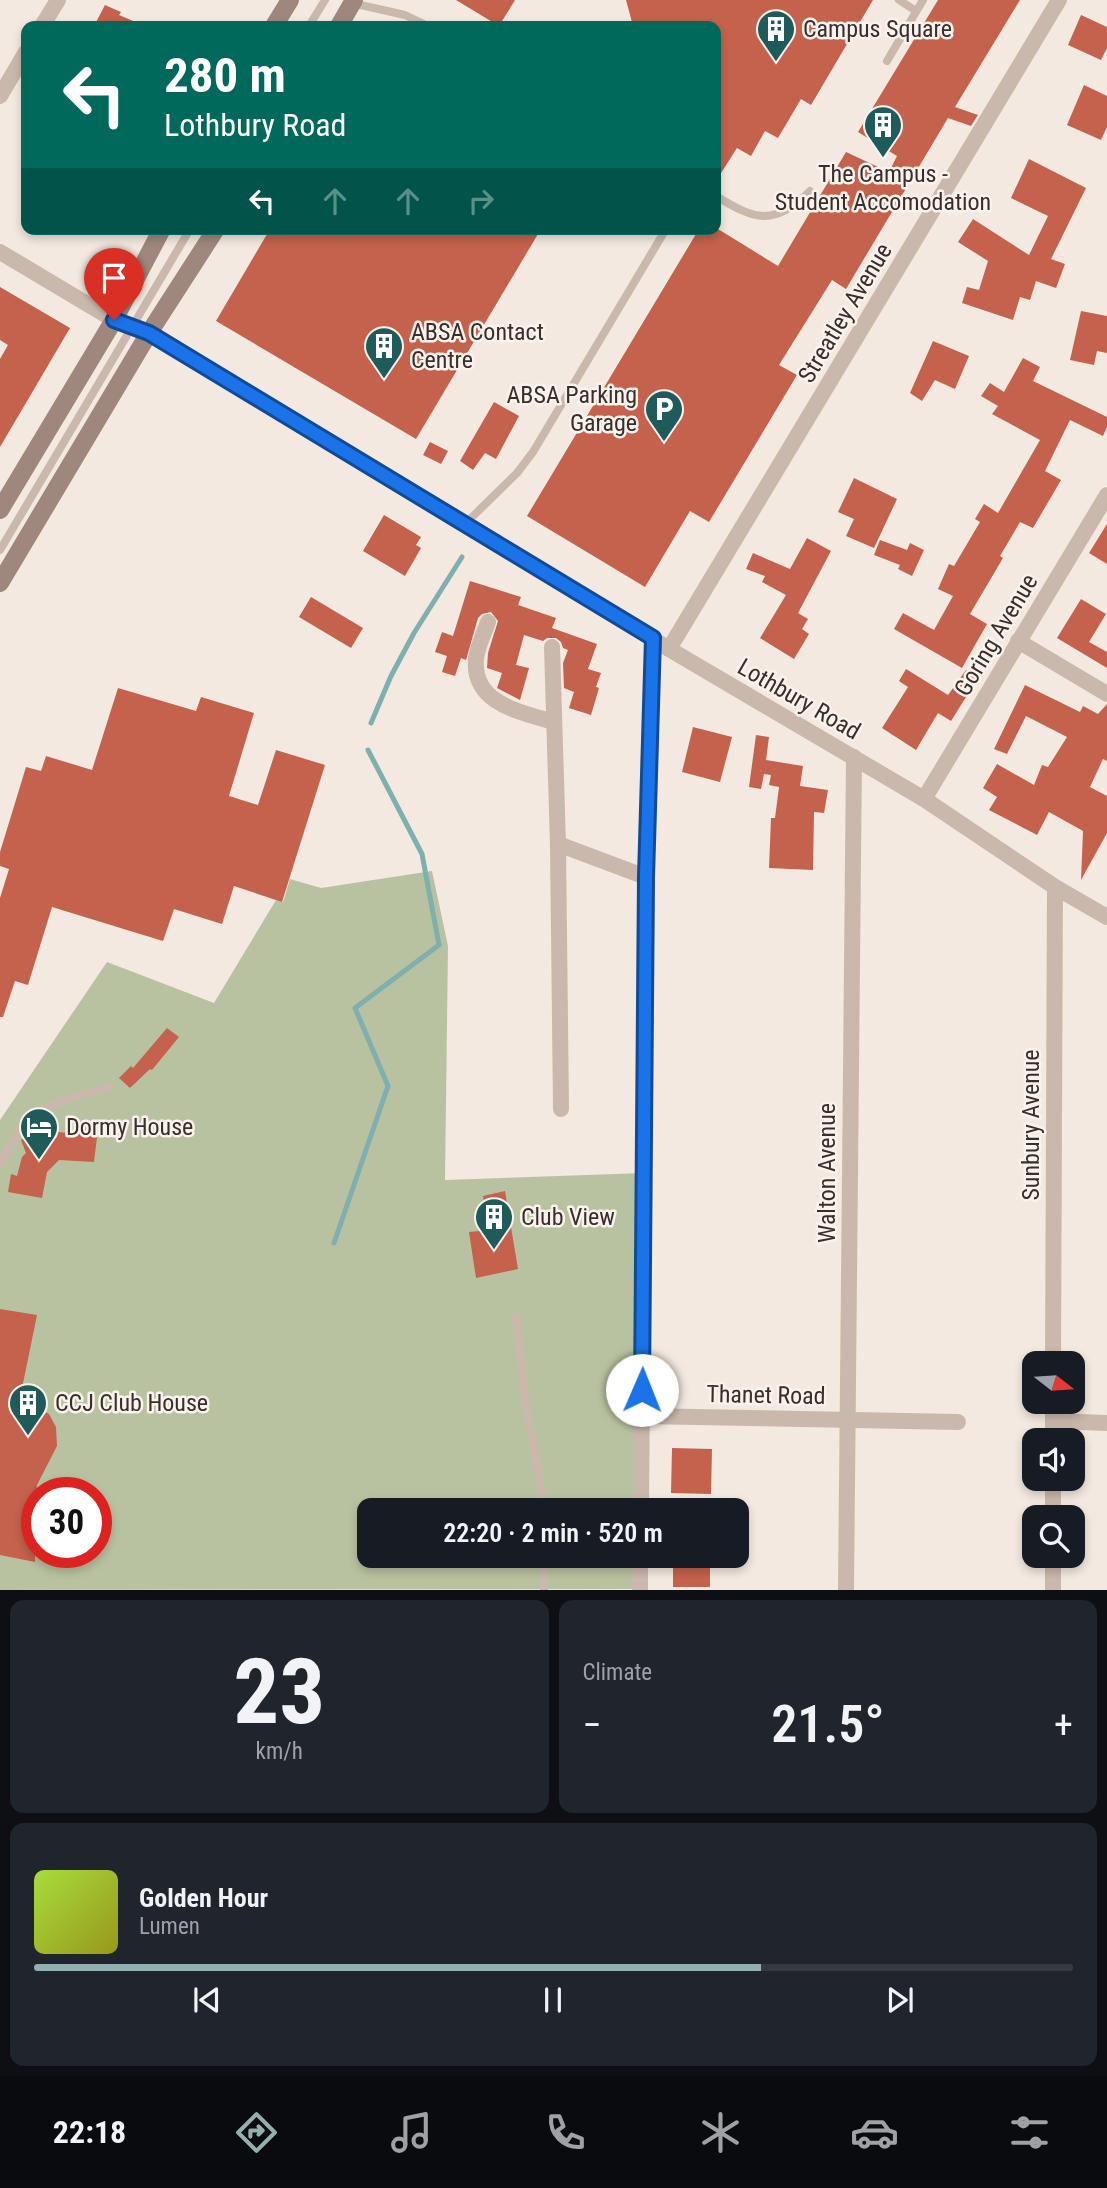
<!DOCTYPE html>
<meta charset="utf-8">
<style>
:root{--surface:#171b24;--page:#20242c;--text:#f1f3f6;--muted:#9ea1a6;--line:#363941;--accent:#93afb0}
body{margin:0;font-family:"Roboto Condensed",sans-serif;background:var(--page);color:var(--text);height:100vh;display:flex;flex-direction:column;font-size:26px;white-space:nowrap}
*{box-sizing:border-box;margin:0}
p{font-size:23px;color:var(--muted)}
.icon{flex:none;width:38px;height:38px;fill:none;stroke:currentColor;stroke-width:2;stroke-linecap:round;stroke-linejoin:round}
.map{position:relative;height:1590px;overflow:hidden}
.sheet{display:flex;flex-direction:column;gap:10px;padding:10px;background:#0d0f14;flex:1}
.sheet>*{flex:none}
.guide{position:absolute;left:21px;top:21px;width:700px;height:214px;border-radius:14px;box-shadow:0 4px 10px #0003;background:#00695c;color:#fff;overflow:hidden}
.needle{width:46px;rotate:107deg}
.controls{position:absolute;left:1022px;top:1351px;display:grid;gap:14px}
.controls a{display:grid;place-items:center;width:63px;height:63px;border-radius:14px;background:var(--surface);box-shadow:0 4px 10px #0003;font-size:35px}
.speed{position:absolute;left:21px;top:1477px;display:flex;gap:14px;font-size:35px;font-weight:700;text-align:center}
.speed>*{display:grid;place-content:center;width:91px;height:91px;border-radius:50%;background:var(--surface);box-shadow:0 4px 10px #0003;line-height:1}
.speed .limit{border:10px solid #d22;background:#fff;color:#111}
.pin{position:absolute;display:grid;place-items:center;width:60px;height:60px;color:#fff;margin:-72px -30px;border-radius:50% 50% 50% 0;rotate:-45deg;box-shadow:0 0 7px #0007}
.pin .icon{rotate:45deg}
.me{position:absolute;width:77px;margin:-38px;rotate:1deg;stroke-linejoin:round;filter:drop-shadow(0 0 5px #0008)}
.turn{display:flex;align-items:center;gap:24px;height:147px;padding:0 28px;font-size:32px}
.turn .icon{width:91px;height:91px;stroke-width:2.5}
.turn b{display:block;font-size:49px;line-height:60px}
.lanes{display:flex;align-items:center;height:66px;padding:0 28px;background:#0003;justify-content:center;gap:35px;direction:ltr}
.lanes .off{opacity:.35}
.big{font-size:52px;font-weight:600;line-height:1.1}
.sheet .tile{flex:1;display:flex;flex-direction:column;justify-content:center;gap:10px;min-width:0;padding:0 24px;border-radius:14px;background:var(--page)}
.sheet .dial{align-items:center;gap:0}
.dial b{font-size:91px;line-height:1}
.song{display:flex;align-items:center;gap:21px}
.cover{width:84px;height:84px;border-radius:10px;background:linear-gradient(135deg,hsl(80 70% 55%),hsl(60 70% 35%))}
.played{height:7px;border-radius:4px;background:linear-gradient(90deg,var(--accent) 70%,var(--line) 70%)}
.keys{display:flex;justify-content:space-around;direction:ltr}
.heat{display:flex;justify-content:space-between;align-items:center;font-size:38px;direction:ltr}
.sheet .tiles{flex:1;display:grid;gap:10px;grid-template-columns:1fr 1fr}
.tile:last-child{grid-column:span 2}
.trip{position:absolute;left:357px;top:1498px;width:392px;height:70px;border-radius:14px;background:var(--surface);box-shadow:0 4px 10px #0003;font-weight:600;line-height:70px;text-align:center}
.tabs{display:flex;height:112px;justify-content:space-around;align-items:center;background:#090b0e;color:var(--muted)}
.tabs .icon{width:49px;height:49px}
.tabs .current{color:var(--accent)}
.tabs b{font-size:32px;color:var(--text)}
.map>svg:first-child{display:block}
</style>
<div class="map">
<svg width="1107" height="1590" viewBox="0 0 1107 1590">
<rect width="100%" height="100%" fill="#f3e9e0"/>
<path fill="#b9c2a0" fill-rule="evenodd" d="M432,871L448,946L445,1180L644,1173L642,1510H369V1556H641V1589L0,1590V1120L107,962L214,1003L276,900L283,902L290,879L321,888ZM37,1493H96V1552H37Z"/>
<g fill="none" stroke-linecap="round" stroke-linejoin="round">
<g stroke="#7fb0af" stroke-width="5">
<polyline points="371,723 391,676 414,633 462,557"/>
<polyline points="334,1243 388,1086 355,1008 439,945 422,854 368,750"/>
</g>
</g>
<g fill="#c4624d">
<polygon points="456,0 515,0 499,26"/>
<polygon points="626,0 873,0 811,105 801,99 778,138 765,131 751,156 737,148 716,181 716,26 633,26"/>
<polygon points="938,0 1020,0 955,107 978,115 971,126 948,118 846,289 832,280 779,365 797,375 709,522 690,511 645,587 527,516 699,229 718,229 778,266 846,152 889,172 897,156 858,132"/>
<polygon points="105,5 121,12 119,15 145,26 94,26"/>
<polygon points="1081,15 1107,27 1107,48 1101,60 1068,45"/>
<polygon points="1084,85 1107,96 1107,127 1101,140 1067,125"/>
<polygon points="1029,159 1086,188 1051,259 1065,264 1056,288 1036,281 1030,300 1020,297 1013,320 962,303 967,287 979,290 988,261 958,242 973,219 1029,255 1048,216 1011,198"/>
<polygon points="270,229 541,229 416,439 216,321"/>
<polygon points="0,287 70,328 0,447 0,359 8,345 0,340"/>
<polygon points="1081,311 1107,316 1107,353 1097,351 1094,365 1070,360"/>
<polygon points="933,341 969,356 955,389 935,380 922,401 910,393"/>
<polygon points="1023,358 1040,367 1033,381 1107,417 1107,427 1103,436 1070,420 1045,471 1061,480 1033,528 1020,522 1000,556 1003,558 970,614 987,624 962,668 894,629 903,613 934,630 953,596 938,589 949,564 954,566 980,522 975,519 984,504 998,513 1040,440 992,414 998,406 981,396 990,383 1004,392"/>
<polygon points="494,402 519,416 496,459 485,453 473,470 460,461"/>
<polygon points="430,442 448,451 441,464 423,455"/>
<polygon points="854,478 897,499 874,548 846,536 854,519 838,512"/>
<polygon points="384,515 421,537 416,545 421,548 405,576 363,551"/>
<polygon points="1107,524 1107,564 1089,553"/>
<polygon points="807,538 831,551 798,613 808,619 802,629 809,634 794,659 760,638 786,595 762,582 765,576 746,569 753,553 790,569"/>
<polygon points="880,540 907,550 910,543 924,550 912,576 898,569 900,565 874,555"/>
<polygon points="470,581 521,597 518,605 556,618 552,628 597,644 588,669 601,673 596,687 599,688 591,715 569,708 574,692 564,688 563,663 568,650 563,648 561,642 556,638 547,638 543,641 524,635 516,665 529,668 520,700 497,688 502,673 487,668 488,653 498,621 491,612 482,614 478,618 466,660 461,658 455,676 442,672 447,656 435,652 442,632 453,636"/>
<polygon points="311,597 363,628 351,648 299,617"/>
<polygon points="1081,599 1106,614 1089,642 1107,652 1107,668 1057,638"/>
<polygon points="906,669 948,695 966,670 978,678 951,721 938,713 916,750 882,728 908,687 899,681"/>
<polygon points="1025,685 1080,712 1083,706 1098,714 1107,704 1107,761 1103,759 1090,787 1107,796 1107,833 1081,880 1083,831 1049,812 1037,835 989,810 997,797 983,788 997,764 1034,785 1042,765 1048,767 1067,737 1026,716 1007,754 994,749"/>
<polygon points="118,688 196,711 201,697 254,713 229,796 258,805 276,750 325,765 282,902 234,886 222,924 174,909 163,941 52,907 28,985 15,981 3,1017 0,1017 0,898 9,869 0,866 0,852 26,767 41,771 46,756 92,770"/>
<polygon points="693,727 732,737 720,782 682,772"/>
<polygon points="756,735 769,737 766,760 803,766 800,786 828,790 824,813 814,812 813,870 769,868 771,818 775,818 779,787 769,785 771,775 764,774 761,789 749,787"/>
<polygon points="167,1028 179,1037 152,1070 150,1069 130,1088 119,1078 131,1066 133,1068"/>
<polygon points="46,1126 48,1131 78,1134 79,1126 98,1129 94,1162 59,1160 47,1172 42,1198 8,1192 11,1174 17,1176 22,1157 26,1153 21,1140"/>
<polygon points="505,1191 518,1269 476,1278 469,1232 489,1230 483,1196"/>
<polygon points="0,1309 37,1315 19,1403 35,1406 49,1414 56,1427 57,1446 37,1485 35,1562 0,1555"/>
<polygon points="672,1448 712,1449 711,1494 671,1493"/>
<rect x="673" y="1556" width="37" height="31"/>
</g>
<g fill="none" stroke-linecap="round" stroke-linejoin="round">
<g stroke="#cbb8ac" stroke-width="8">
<polyline points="899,0 916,11"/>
<polyline points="352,3 405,15 428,26"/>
<polyline points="309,26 325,0"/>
<polyline points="887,61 923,0"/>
<path d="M716,196C756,221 774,226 810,191"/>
<polyline points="466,523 517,473 533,452 666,229"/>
<polyline points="0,550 190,229"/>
<polyline points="0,1163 29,1115 71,1098 110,1087"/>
<polyline points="516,1318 526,1406 542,1492 543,1510"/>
<polyline points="543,1556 544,1590"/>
</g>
<g stroke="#cbb8ac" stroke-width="16">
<polyline points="42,26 58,0"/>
<polyline points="0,96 26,52"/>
<polyline points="0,252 114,320 149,333 465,523 669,649 924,799 1055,887 1107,917"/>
<path d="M488,622C484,634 477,647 476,659C472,704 521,712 554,722"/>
<polyline points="1018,641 1107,694"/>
<polyline points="552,647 558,844 561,1109"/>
<polyline points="669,649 1059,0"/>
<polyline points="924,799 1107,495"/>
<polyline points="558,844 646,877"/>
<polyline points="1053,1363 1055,887"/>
<polyline points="642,1416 958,1422"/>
<polyline points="1053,1421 1107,1423"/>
<polyline points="1053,1440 1053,1402"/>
<polyline points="1053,1479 1053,1517"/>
<polyline points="641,1510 646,877 653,638"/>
<polyline points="1053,1556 1053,1590"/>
<polyline points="640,1590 640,1556"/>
<polyline points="846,1590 854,757"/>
</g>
<g stroke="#9f877d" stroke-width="18">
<polyline points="274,26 290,0"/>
<polyline points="339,26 354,0"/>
<polyline points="0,510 114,320 162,229"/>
<polyline points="0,583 149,333 216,229"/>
</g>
</g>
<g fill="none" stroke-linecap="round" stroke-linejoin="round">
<defs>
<polyline id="route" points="114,320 149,333 653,638 646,877 642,1390"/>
</defs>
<use href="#route" stroke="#114b97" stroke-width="18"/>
<use href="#route" stroke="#1a73e8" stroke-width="12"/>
</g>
<defs>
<symbol id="building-pin" viewBox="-11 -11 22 30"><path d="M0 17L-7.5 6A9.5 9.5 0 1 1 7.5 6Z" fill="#205b5b" stroke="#faf3ed"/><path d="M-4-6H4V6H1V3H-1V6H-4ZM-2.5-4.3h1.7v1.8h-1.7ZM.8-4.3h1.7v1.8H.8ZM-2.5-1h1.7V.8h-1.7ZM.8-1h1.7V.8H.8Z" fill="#fff"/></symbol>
<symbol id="parking-pin" viewBox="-11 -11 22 30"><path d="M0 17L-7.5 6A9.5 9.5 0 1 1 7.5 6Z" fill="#205b5b" stroke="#faf3ed"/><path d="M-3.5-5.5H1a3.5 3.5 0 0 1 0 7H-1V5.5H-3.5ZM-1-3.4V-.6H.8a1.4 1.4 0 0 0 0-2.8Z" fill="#fff"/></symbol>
<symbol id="hotel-pin" viewBox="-11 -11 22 30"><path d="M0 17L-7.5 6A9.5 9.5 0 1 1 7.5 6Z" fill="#205b5b" stroke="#faf3ed"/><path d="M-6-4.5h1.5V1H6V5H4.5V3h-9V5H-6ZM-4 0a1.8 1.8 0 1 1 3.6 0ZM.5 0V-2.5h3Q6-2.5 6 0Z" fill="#fff"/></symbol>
</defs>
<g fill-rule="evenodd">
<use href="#building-pin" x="754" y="7" width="44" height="60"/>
<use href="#building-pin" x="861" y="103" width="44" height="60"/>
<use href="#building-pin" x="362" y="324" width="44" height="60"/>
<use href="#parking-pin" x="642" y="387" width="44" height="60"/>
<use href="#hotel-pin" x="17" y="1105" width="44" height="60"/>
<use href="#building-pin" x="472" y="1195" width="44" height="60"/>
<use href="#building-pin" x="6" y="1381" width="44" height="60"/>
</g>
<g text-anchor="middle" stroke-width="5" stroke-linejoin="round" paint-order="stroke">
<g font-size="24" fill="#3a2e2b" stroke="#faf3ed" text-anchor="start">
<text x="803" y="37">Campus Square</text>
<text x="883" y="182" text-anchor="middle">The Campus -<tspan x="883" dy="28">Student Accomodation</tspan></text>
<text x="411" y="340">ABSA Contact<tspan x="411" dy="28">Centre</tspan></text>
<text x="637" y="403" text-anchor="end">ABSA Parking<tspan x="637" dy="28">Garage</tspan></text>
<text x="66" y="1135">Dormy House</text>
<text x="521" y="1225">Club View</text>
<text x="55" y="1411">CCJ Club House</text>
</g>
<g font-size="24" fill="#3a2e2b" stroke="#faf3ed">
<text transform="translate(845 313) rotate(-59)" y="8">Streatley Avenue</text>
<text transform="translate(996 635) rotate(-59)" y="8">Goring Avenue</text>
<text transform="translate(799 699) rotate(30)" y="8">Lothbury Road</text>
<text transform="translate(1031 1125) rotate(-90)" y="8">Sunbury Avenue</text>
<text transform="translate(827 1173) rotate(-90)" y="8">Walton Avenue</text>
<text transform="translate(766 1395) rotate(1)" y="8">Thanet Road</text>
</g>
</g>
</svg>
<div class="controls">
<a><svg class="needle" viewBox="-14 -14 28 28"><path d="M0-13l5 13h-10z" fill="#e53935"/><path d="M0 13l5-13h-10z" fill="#9ea1a6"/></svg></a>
<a><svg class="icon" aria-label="sound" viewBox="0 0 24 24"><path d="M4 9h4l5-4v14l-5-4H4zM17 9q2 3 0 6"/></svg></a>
<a><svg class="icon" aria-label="search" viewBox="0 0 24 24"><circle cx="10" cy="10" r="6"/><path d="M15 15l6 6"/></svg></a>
</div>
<div class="speed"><div class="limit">30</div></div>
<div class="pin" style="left:114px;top:320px;background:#d93025"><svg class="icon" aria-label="arrive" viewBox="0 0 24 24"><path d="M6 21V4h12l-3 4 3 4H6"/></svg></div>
<svg class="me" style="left:642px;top:1390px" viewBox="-20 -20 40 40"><circle r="19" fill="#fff"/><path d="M0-13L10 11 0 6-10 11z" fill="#1a73e8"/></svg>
<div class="trip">22:20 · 2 min · 520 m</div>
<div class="guide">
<div class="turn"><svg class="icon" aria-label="left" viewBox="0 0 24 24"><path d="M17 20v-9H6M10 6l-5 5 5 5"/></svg><div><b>280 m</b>Lothbury Road</div></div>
<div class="lanes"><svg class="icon" aria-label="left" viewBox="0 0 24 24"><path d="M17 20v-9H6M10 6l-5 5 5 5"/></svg><svg class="icon off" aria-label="ahead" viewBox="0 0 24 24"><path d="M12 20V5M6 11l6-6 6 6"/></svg><svg class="icon off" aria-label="ahead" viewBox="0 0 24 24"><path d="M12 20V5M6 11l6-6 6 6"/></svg><svg class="icon off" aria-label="right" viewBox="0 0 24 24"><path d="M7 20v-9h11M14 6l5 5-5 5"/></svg></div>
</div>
</div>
<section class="sheet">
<div class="tiles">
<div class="tile dial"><b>23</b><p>km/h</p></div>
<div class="tile"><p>Climate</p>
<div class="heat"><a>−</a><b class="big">21.5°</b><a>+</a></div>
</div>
<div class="tile">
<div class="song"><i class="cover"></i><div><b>Golden Hour</b><p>Lumen</p></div></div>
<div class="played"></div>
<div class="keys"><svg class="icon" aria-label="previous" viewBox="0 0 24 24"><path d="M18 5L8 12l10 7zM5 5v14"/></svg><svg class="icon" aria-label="pause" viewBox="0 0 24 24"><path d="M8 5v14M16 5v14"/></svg><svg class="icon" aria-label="next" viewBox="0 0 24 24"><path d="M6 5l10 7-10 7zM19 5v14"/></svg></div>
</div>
</div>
</section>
<nav class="tabs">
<b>22:18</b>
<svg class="icon current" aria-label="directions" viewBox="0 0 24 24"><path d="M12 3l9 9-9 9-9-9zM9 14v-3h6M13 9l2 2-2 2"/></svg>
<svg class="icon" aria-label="music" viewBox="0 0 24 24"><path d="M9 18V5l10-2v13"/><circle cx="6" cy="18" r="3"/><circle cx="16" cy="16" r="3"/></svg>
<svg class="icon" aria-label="phone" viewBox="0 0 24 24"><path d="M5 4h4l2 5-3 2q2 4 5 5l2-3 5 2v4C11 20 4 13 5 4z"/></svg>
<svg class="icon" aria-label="climate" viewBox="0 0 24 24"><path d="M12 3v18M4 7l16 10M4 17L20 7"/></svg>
<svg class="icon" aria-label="car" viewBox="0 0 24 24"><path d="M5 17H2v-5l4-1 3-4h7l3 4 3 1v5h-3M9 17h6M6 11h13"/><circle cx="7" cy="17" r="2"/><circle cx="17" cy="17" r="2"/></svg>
<svg class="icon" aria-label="filters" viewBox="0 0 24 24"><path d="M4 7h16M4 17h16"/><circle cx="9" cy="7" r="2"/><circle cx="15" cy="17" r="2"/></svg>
</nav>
